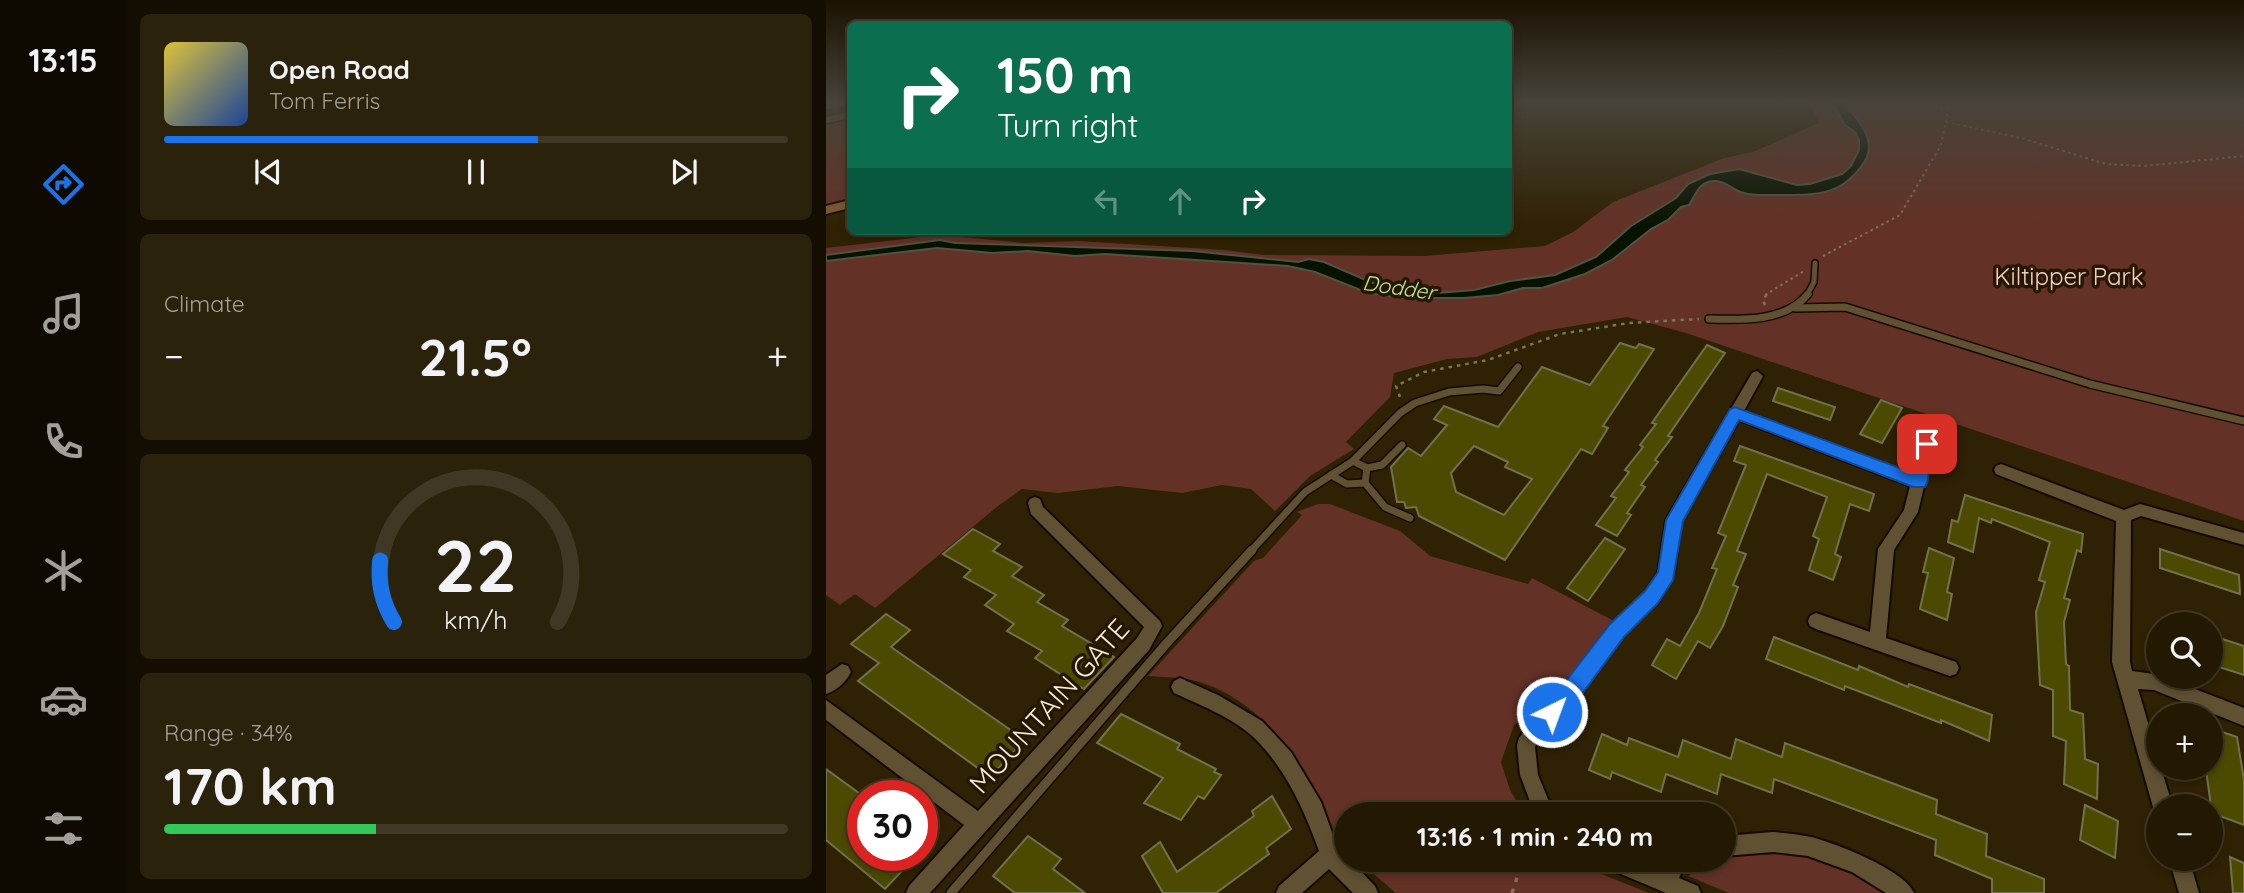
<!DOCTYPE html>
<meta charset="utf-8">
<style>
:root{--surface:#231902;--page:#2b220c;--text:#f1f3f6;--muted:#a3a099;--line:#403824;--accent:#1a73e8}
body{margin:0;font-family:Quicksand,sans-serif;background:var(--page);color:var(--text);height:100vh;display:flex;flex-direction:column;font-size:26px;white-space:nowrap}
*{box-sizing:border-box;margin:0}
p{font-size:23px;color:var(--muted)}
.icon{flex:none;width:38px;height:38px;fill:none;stroke:currentColor;stroke-width:2;stroke-linecap:round;stroke-linejoin:round}
.map{position:relative;flex:1;overflow:hidden}
.details{display:flex;flex-direction:column;gap:14px;padding:14px;background:#130e01;width:700px}
.details>*{flex:none}
.guide{position:absolute;left:21px;top:21px;width:665px;height:214px;border-radius:10px;box-shadow:0 4px 10px #0003,0 0 0 2px var(--line);background:#0b6e4f;color:#fff;overflow:hidden}
.fabs{position:absolute;left:1320px;top:612px;display:grid;gap:14px}
.fabs a{display:grid;place-items:center;width:77px;height:77px;border-radius:50%;background:var(--surface);box-shadow:0 4px 10px #0003,0 0 0 2px var(--line);font-size:35px}
.speed{position:absolute;left:21px;top:780px;display:flex;gap:14px;font-size:35px;font-weight:700;text-align:center}
.speed>*{display:grid;place-content:center;width:91px;height:91px;border-radius:50%;background:var(--surface);box-shadow:0 4px 10px #0003,0 0 0 2px var(--line);line-height:1}
.speed .limit{border:10px solid #d22;background:#fff;color:#111}
.pin{position:absolute;display:grid;place-items:center;width:60px;height:60px;color:#fff;margin:-30px;border-radius:14px;box-shadow:0 4px 10px #0006}
.me{position:absolute;width:77px;margin:-38px;rotate:42deg;stroke-linejoin:round;filter:drop-shadow(0 0 5px #0008)}
.turn{display:flex;align-items:center;gap:24px;height:147px;padding:0 35px;font-size:32px}
.turn .icon{width:91px;height:91px;stroke-width:2.5}
.turn b{display:block;font-size:49px;line-height:60px}
.lanes{display:flex;align-items:center;height:66px;padding:0 35px;background:#0003;justify-content:center;gap:35px;direction:ltr}
.lanes .off{opacity:.35}
.big{font-size:52px;font-weight:700;line-height:1.1}
.details .card{flex:1;display:flex;flex-direction:column;justify-content:center;gap:10px;min-width:0;padding:0 24px;border-radius:10px;background:var(--page)}
.details .dial{align-items:center;gap:0}
.dial svg{height:182px;overflow:visible;fill:none;stroke:var(--line);stroke-width:7;stroke-linecap:round;text-anchor:middle}
.dial text{fill:var(--text);stroke:none}
.song{display:flex;align-items:center;gap:21px}
.cover{width:84px;height:84px;border-radius:10px;background:linear-gradient(135deg,hsl(50 70% 55%),hsl(220 70% 35%))}
.played{height:7px;border-radius:4px;background:linear-gradient(90deg,var(--accent) 60%,var(--line) 60%)}
.keys{display:flex;justify-content:space-around;direction:ltr}
.heat{display:flex;justify-content:space-between;align-items:center;font-size:38px;direction:ltr}
.charge{height:10px;border-radius:5px;background:linear-gradient(90deg,#34c759 34%,var(--line) 0)}
.trip{position:absolute;left:508px;top:802px;width:402px;height:70px;border-radius:35px;background:var(--surface);box-shadow:0 4px 10px #0003,0 0 0 2px var(--line);font-weight:700;line-height:70px;text-align:center}
main{display:flex;flex:1;min-height:0}
.menu{display:flex;flex-direction:column;width:126px;justify-content:space-around;align-items:center;background:#0e0a01;color:var(--muted)}
.menu .icon{width:49px;height:49px}
.menu .current{color:var(--accent)}
.menu b{font-size:32px;color:var(--text)}
.map>svg:first-child{display:block}
</style>
<main>
<nav class="menu">
<b>13:15</b>
<svg class="icon current" aria-label="directions" viewBox="0 0 24 24"><path d="M12 3l9 9-9 9-9-9zM9 14v-3h6M13 9l2 2-2 2"/></svg>
<svg class="icon" aria-label="music" viewBox="0 0 24 24"><path d="M9 18V5l10-2v13"/><circle cx="6" cy="18" r="3"/><circle cx="16" cy="16" r="3"/></svg>
<svg class="icon" aria-label="phone" viewBox="0 0 24 24"><path d="M5 4h4l2 5-3 2q2 4 5 5l2-3 5 2v4C11 20 4 13 5 4z"/></svg>
<svg class="icon" aria-label="climate" viewBox="0 0 24 24"><path d="M12 3v18M4 7l16 10M4 17L20 7"/></svg>
<svg class="icon" aria-label="car" viewBox="0 0 24 24"><path d="M5 17H2v-5l4-1 3-4h7l3 4 3 1v5h-3M9 17h6M6 11h13"/><circle cx="7" cy="17" r="2"/><circle cx="17" cy="17" r="2"/></svg>
<svg class="icon" aria-label="filters" viewBox="0 0 24 24"><path d="M4 7h16M4 17h16"/><circle cx="9" cy="7" r="2"/><circle cx="15" cy="17" r="2"/></svg>
</nav>
<section class="details">
<div class="card">
<div class="song"><i class="cover"></i><div><b>Open Road</b><p>Tom Ferris</p></div></div>
<div class="played"></div>
<div class="keys"><svg class="icon" aria-label="previous" viewBox="0 0 24 24"><path d="M18 5L8 12l10 7zM5 5v14"/></svg><svg class="icon" aria-label="pause" viewBox="0 0 24 24"><path d="M8 5v14M16 5v14"/></svg><svg class="icon" aria-label="next" viewBox="0 0 24 24"><path d="M6 5l10 7-10 7zM19 5v14"/></svg></div>
</div>
<div class="card"><p>Climate</p>
<div class="heat"><a>−</a><b class="big">21.5°</b><a>+</a></div>
</div>
<div class="card dial"><svg viewBox="0 0 100 80">
<path d="M14 69A42 42 0 1 1 86 69"/>
<path d="M14 69A42 42 0 0 1 8 42" stroke="#1a73e8"/>
<text x="50" y="56" font-size="32" font-weight="700">22</text>
<text x="50" y="72" font-size="11">km/h</text>
</svg></div>
<div class="card"><p>Range · 34%</p><b class="big">170 km</b><div class="charge"></div></div>
</section>
<div class="map">
<svg width="1418" height="893" viewBox="0 0 1418 893">
<rect width="100%" height="100%" fill="#2f2103"/>
<g fill="#643126">
<polygon points="983,102 1418,102 1418,521 860,333 801,317 712,332 651,357 621,359 568,373 564,397 520,442 528,449 484,476 449,511 425,489 396,485 356,493 292,486 232,493 196,489 172,506 49,608 29,594 14,605 0,595 0,248 113,235 199,243 252,241 399,250 438,255 598,256 719,246 747,232 787,202 898,158 927,152 993,123"/>
<polygon points="24,120 24,200 0,206 0,125"/>
<path d="M492,504H504L574,531L604,556L702,584L706,578L786,620L732,691L688,725L675,762L684,790L698,814H520V849C501,830 491,803 480,779C458,735 418,694 370,681C355,677 337,677 322,676L428,561L437,558L476,515L471,512Z"/>
<polygon points="965,853 1026,870 1064,893 903,893 862,876 889,859 898,859 898,857"/>
<polygon points="530,859 738,859 823,893 570,893"/>
</g>
<path fill="#071300" stroke="#4f5442" stroke-width="2" d="M1006,102H1021L1024,105L1022,109C1036,123 1050,142 1039,161C1016,197 989,195 950,195C940,195 928,196 918,193C907,191 901,181 889,181C873,181 870,194 863,205L855,207L842,220L825,229L786,260L759,274L716,288H697L672,295L638,298H580L542,293L489,272L462,266L279,254L249,256L202,251L166,253L111,248L0,261V255L114,240L129,243L367,251L472,262L483,259L498,262L549,284L611,293L648,290L684,281L729,275L770,257L805,226L850,198L862,184L884,174L913,169L971,185L984,184L1016,174L1025,166L1033,150V140L1030,133L1019,125Z"/>
<g fill="#4c4901" stroke="#71714f" stroke-width="2" fill-rule="evenodd">
<path d="M794,343L810,348L813,344L828,349L777,426L782,428L766,454L755,449L679,560L593,516L590,507L580,508L578,502H571L565,467L582,448L595,456L621,425L608,419L618,406L672,427L716,367L764,385ZM648,446L682,462L679,467L706,479L678,515L630,492L625,473Z"/>
<polygon points="881,345 899,353 842,436 846,437 829,460 832,462 815,485 819,487 801,513 805,515 791,536 770,525 790,498 785,496 803,472 799,470 817,447 814,445 830,424 826,423"/>
<polygon points="952,388 1009,407 1004,420 947,401"/>
<polygon points="1055,400 1076,408 1056,443 1034,434"/>
<polygon points="914,446 1048,494 1043,511 1024,504 1009,554 1015,557 1007,580 983,570 993,539 987,536 1001,497 941,474 911,551 920,554 907,585 912,587 897,626 884,648 872,641 850,679 826,665 841,639 854,646 873,613 891,569 886,568 900,536 892,533 920,465 908,461"/>
<polygon points="1139,495 1257,534 1255,552 1251,550 1238,598 1244,600 1238,622 1240,664 1243,666 1244,710 1257,714 1259,759 1272,764 1271,799 1238,784 1240,741 1227,736 1227,690 1214,685 1210,612 1219,582 1213,580 1224,542 1166,519 1165,523 1153,518 1147,552 1122,542 1126,520 1132,522"/>
<polygon points="147,529 174,544 167,551 196,567 186,576 218,595 211,602 242,620 236,626 288,657 258,689 209,658 216,651 181,631 188,624 159,605 170,595 138,577 145,570 117,554"/>
<polygon points="779,538 799,549 762,601 741,588"/>
<polygon points="1103,548 1128,558 1121,592 1126,594 1121,620 1094,609 1102,573 1097,572"/>
<polygon points="1334,549 1413,575 1414,594 1334,568"/>
<polygon points="60,614 84,630 65,647 199,740 164,777 32,681 53,663 25,644"/>
<polygon points="1384,635 1418,646 1418,675 1384,664"/>
<polygon points="948,637 1032,670 1033,666 1082,687 1083,684 1166,715 1163,741 1115,720 1115,723 1019,686 1018,690 940,659"/>
<polygon points="295,714 354,744 351,749 390,769 388,772 395,775 378,799 372,796 355,820 318,803 337,778 271,743"/>
<polygon points="1384,728 1411,737 1418,780 1418,825 1386,813 1380,770 1384,771"/>
<polygon points="776,734 801,745 803,738 852,757 857,740 905,759 910,739 956,757 959,743 1111,800 1110,814 1161,834 1160,856 1218,879 1218,893 1166,893 1166,879 1109,855 1110,840 948,779 946,793 895,774 891,794 840,774 835,792 786,772 784,779 763,770"/>
<polygon points="0,769 37,796 37,856 90,856 59,889 0,840"/>
<polygon points="446,796 465,829 440,848 443,854 390,893 337,893 316,856 334,842 351,872 428,816 426,811"/>
<polygon points="1259,805 1292,821 1289,858 1254,840"/>
<polygon points="202,836 235,859 227,869 259,893 189,893 167,876"/>
<polygon points="1404,857 1418,863 1418,893 1407,893"/>
</g>
<g fill="none" stroke-linecap="round" stroke-linejoin="round">
<defs>
<g id="lane-far2">
<polyline points="0,107 24,102"/>
<polyline points="981,295 988,282 989,263"/>
</g>
<g id="lane-far1">
<polyline points="969,308 1019,307 1264,384 1418,421"/>
<path d="M883,319C916,320 960,322 982,294"/>
<polyline points="541,468 556,465 576,445"/>
<polyline points="505,475 521,484 539,483 541,468 527,461"/>
<polyline points="539,483 559,507 584,518"/>
<polyline points="424,552 479,492 527,461 574,413 589,403 623,392 657,389 673,391 692,367"/>
</g>
<polyline id="lane" points="125,893 340,644 426,550"/>
<g id="street">
<polygon points="24,112 24,118 0,123 0,117"/>
<polygon points="931,371 937,376 918,411 1087,475 1096,440 1106,440 1108,444 1092,512 1068,550 1060,638 1130,662 1133,668 1130,674 1124,676 990,629 984,626 982,621 984,616 990,613 1044,632 1052,549 1078,510 1084,486 913,420 855,521 848,574 832,602 797,635 744,708 721,728 709,747 712,775 722,799 733,814 709,814 694,775 691,745 693,738 709,716 732,696 785,625 820,592 832,572 840,520 926,373"/>
<polygon points="1175,464 1298,510 1314,504 1418,533 1418,545 1315,516 1305,520 1304,662 1306,671 1328,674 1332,677 1338,677 1418,708 1418,726 1328,690 1312,689 1332,757 1332,768 1335,768 1347,807 1332,807 1332,815 1327,807 1286,662 1290,521 1170,474 1168,470 1170,466"/>
<polygon points="209,497 214,499 217,507 334,621 336,626 323,650 104,893 80,893 83,886 138,825 0,720 0,700 152,811 311,638 318,627 205,514 202,503 204,499"/>
<path d="M16,664L22,666L25,672C20,682 10,691 0,694V675Z"/>
<path d="M354,678L392,695L436,721L465,752L495,802L512,849L520,859H523L549,886L552,893H527L503,869L476,893H450L453,886L493,851C478,809 458,765 425,735C405,717 372,704 348,693L345,687L348,681Z"/>
<path d="M947,832C960,833 972,834 985,837C1009,843 1079,870 1088,893H1060L1026,872L982,856L947,852L898,856V836Z"/>
<polygon points="773,859 808,859 836,871 841,859 861,859 853,878 872,886 875,893 840,893 776,866"/>
<polygon points="1343,859 1363,859 1373,893 1353,893"/>
</g>
<polygon id="secondary" points="24,200 24,208 0,214 0,206"/>
</defs>
<use href="#lane-far2" stroke="#150a00" stroke-width="8"/>
<use href="#lane-far1" stroke="#150a00" stroke-width="10"/>
<use href="#lane" stroke="#150a00" stroke-width="12"/>
<use href="#street" stroke="#150a00" stroke-width="4"/>
<use href="#secondary" stroke="#150a00" stroke-width="4"/>
<g stroke="#7f735a" stroke-width="2" stroke-dasharray="2.5 3.5" stroke-linecap="butt">
<polyline points="1104,102 1119,112"/>
<polyline points="1120,122 1195,138 1280,164 1318,166 1418,156"/>
<polyline points="997,256 1074,215 1115,145 1124,102"/>
<polyline points="939,295 978,271"/>
</g>
<g stroke="#7f735a" stroke-width="2.5" stroke-dasharray="3.5 5" stroke-linecap="butt">
<polyline points="939,305 937,300 941,294"/>
<polyline points="574,397 570,386 598,372 662,360 734,334 803,323 873,319"/>
</g>
<polyline stroke="#7f735a" stroke-width="3.5" stroke-dasharray="4.5 7" stroke-linecap="butt" points="686,893 697,859"/>
<use href="#lane-far2" stroke="#615133" stroke-width="5"/>
<use href="#lane-far1" stroke="#615133" stroke-width="7"/>
<use href="#lane" stroke="#615133" stroke-width="9"/>
<use href="#street" fill="#615133" fill-rule="evenodd"/>
<use href="#secondary" fill="#7e5b30" fill-rule="evenodd"/>
</g>
<linearGradient id="sky" x2="0" y2="1"><stop stop-color="#1a1202"/><stop offset="0.45" stop-color="#474339"/><stop offset="1" stop-color="#474339" stop-opacity="0"/></linearGradient>
<rect width="1418" height="227" fill="url(#sky)"/>
<polygon fill="#1a73e8" stroke="#114b97" stroke-width="2" points="909,407 1087,473 1096,440 1107,440 1109,444 1101,483 1099,487 1087,487 913,420 857,521 847,580 832,603 798,637 745,709 726,722 719,719 716,712 784,624 819,591 832,572 840,520 904,409"/>
<g text-anchor="middle" stroke-width="7" stroke-linejoin="round" paint-order="stroke">
<g font-size="21" font-style="italic" fill="#c1eb9c" stroke="#251700">
<text transform="translate(573 288) rotate(8)" y="7">Dodder</text>
</g>
<g font-size="24" fill="#f4cdc4" stroke="#251700">
<text x="1243" y="285">Kiltipper Park</text>
</g>
<g font-size="28" fill="#f7eddc" stroke="#251700">
<text transform="translate(223 706) rotate(-48)" y="10">MOUNTAIN GATE</text>
</g>
</g>
</svg>
<div class="fabs">
<a><svg class="icon" aria-label="search" viewBox="0 0 24 24"><circle cx="10" cy="10" r="6"/><path d="M15 15l6 6"/></svg></a>
<a>+</a>
<a>−</a>
</div>
<div class="speed"><div class="limit">30</div></div>
<div class="pin" style="left:1101px;top:444px;background:#d93025"><svg class="icon" aria-label="arrive" viewBox="0 0 24 24"><path d="M6 21V4h12l-3 4 3 4H6"/></svg></div>
<svg class="me" style="left:726px;top:712px" viewBox="-20 -20 40 40"><circle r="17" fill="#1a73e8" stroke="#fff" stroke-width="3"/><path d="M0-11L8 9 0 5-8 9z" fill="#fff"/></svg>
<div class="trip">13:16 · 1 min · 240 m</div>
<div class="guide">
<div class="turn"><svg class="icon" aria-label="right" viewBox="0 0 24 24"><path d="M7 20v-9h11M14 6l5 5-5 5"/></svg><div><b>150 m</b>Turn right</div></div>
<div class="lanes"><svg class="icon off" aria-label="left" viewBox="0 0 24 24"><path d="M17 20v-9H6M10 6l-5 5 5 5"/></svg><svg class="icon off" aria-label="ahead" viewBox="0 0 24 24"><path d="M12 20V5M6 11l6-6 6 6"/></svg><svg class="icon" aria-label="right" viewBox="0 0 24 24"><path d="M7 20v-9h11M14 6l5 5-5 5"/></svg></div>
</div>
</div>
</main>
